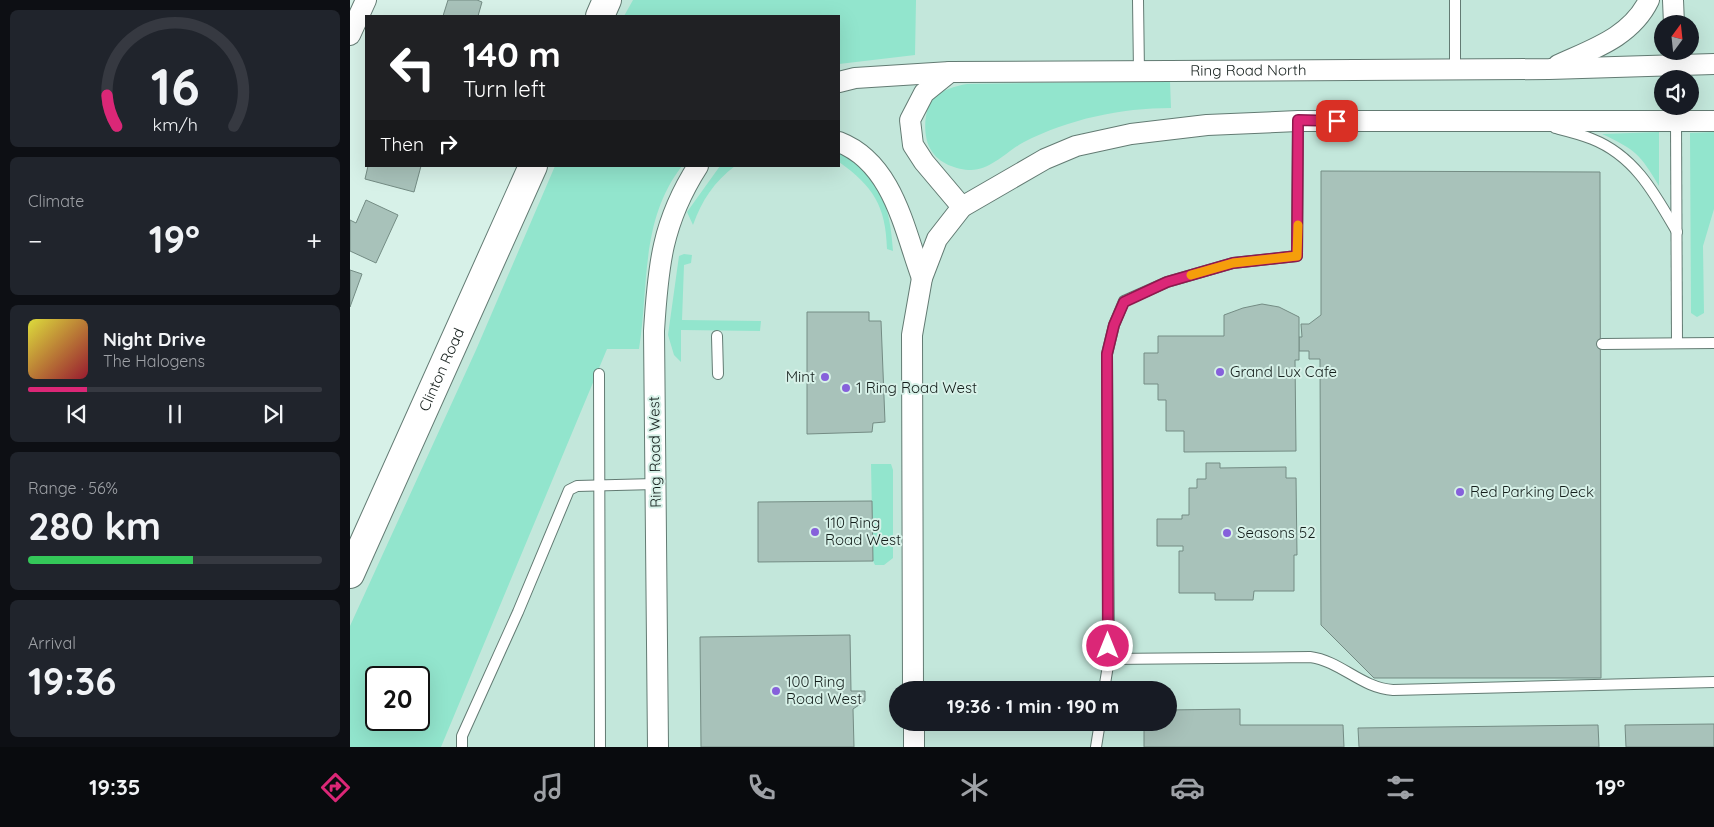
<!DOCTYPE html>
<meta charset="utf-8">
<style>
:root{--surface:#171b24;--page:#20242c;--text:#f1f3f6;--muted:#9ea1a6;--line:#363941;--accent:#db2777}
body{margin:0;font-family:Quicksand,sans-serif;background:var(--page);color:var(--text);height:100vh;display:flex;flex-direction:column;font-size:19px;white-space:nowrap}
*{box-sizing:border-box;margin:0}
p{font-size:16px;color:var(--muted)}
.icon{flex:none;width:28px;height:28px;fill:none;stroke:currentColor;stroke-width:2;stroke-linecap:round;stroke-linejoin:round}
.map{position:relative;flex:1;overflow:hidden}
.panel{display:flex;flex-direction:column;gap:10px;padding:10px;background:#0d0f14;width:350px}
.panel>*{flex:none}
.hud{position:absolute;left:15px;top:15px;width:475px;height:152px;border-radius:0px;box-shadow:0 5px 20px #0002;background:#202124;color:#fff;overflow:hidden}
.needle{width:32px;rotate:15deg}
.controls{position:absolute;left:1304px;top:15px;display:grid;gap:10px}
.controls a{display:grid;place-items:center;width:45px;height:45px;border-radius:50%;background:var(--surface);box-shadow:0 5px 20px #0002;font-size:25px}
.speed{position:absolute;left:15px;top:666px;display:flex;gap:10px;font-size:25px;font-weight:700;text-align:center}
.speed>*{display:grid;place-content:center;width:65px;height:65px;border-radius:50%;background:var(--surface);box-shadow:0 5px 20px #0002;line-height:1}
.speed .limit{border:2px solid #111;border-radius:8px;background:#fff;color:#111}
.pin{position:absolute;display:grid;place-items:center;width:42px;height:42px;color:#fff;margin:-21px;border-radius:10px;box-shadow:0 2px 8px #0006}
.me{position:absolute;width:55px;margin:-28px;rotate:0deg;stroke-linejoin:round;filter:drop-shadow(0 0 4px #0008)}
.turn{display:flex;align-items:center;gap:18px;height:105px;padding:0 15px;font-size:22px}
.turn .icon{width:65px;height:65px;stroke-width:2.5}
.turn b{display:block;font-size:35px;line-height:42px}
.then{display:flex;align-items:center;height:48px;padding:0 15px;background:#0003;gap:10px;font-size:19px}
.big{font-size:38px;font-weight:700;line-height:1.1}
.panel .widget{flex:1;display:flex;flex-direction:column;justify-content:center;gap:8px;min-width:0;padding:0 18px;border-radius:8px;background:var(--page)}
.panel .dial{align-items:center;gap:0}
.dial svg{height:130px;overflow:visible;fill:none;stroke:var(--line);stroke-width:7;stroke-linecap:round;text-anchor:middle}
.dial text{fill:var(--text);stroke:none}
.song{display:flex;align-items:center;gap:15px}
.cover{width:60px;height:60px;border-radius:8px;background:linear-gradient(135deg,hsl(60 70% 55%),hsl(350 70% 35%))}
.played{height:5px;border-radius:2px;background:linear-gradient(90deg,var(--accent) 20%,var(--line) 20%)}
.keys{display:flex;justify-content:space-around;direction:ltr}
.heat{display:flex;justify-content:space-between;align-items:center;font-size:28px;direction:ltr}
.charge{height:8px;border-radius:4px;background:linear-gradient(90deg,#34c759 56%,var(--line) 0)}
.trip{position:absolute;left:539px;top:681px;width:288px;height:50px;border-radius:25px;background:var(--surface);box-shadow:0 5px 20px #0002;font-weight:700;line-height:50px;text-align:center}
.tabs{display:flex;height:80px;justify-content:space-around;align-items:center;background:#090b0e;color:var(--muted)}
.tabs .icon{width:35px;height:35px}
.tabs .on{color:var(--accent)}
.tabs b{font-size:22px;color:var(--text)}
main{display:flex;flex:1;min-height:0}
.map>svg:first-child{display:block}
</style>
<main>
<section class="panel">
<div class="widget dial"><svg viewBox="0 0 100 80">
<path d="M14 69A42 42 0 1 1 86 69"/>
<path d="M14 69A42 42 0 0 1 8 50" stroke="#db2777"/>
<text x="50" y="56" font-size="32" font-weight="700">16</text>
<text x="50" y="72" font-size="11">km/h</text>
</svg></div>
<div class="widget"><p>Climate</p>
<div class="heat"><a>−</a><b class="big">19°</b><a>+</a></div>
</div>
<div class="widget">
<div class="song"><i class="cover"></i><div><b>Night Drive</b><p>The Halogens</p></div></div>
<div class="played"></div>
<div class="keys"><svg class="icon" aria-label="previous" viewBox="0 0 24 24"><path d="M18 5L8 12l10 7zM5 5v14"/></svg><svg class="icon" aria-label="pause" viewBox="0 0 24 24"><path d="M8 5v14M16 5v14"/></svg><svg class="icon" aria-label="next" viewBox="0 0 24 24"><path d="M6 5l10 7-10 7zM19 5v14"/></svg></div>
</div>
<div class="widget"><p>Range · 56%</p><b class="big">280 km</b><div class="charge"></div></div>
<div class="widget"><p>Arrival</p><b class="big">19:36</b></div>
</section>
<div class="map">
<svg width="1364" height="747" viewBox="0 0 1364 747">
<rect width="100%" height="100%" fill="#d7f1e8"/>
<path fill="#c3e7db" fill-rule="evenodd" d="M259,0H1364V747H0V573L184,166H489V16H251ZM1312,24H1340V51H1312ZM1312,79H1340V106H1312ZM26,678H69V720H26ZM548,690H818V722H548Z"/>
<g fill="#92e5cd" fill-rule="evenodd">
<polygon points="283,0 566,0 565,55 489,64 489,16 274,16"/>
<path d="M820,81L821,108C771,108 719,119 674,142C657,151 641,170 621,170C607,170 588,163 581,150C573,138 573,111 583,99C591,90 605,86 617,84Z"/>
<path d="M1309,132V186C1290,154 1286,150 1252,134Z"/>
<polygon points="1364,132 1364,209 1353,246 1354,313 1347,317 1341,313 1340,133"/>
<path d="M489,151C530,176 540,204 543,251L537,249C536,206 523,186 489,162Z"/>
<path d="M205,166H332C290,220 299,286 289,349H257L91,747H0V626L126,350ZM26,678H69V720H26Z"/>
<path d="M370,166H385C364,182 352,200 343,225L337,212Z"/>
<polygon points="334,254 342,255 341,263 334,265 332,320 411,321 410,331 331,330 331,362 324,355 318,335 329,256"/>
<polygon points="521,464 541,464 543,470 543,558 534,565 525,565 523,561"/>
</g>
<g fill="#a8c2ba" stroke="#748c84">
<polygon points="98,0 127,0 132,2 128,16 93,16"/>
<polygon points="18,166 71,166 64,192 15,179"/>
<polygon points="971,171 1250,172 1251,678 1024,678 971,625 970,359 959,359 959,351 949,351 949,337 952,337 951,324 959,324 971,315"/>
<polygon points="16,200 48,215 26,263 0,251 0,220 6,223"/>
<polygon points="0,270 12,274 0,307"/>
<polygon points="912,304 929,307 949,317 949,360 945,360 946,451 834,452 834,431 816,431 816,400 808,400 808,384 794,384 794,353 808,353 808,336 874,336 874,315 893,308"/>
<polygon points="457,312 519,312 519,321 531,321 535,422 523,423 522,432 457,434"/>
<polygon points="856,463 870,463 870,468 936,467 936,478 946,478 947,555 944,555 944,591 904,591 903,600 865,600 865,593 829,593 829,551 833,551 833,546 807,546 807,519 832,519 832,515 839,515 839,488 847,488 847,479 856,479"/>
<polygon points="522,501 523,561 408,562 408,502"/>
<polygon points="500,635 501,691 515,691 515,701 503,709 504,747 351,747 350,637"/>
<polygon points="890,709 890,725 993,725 994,747 794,747 794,722 818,722 818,710"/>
<polygon points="1364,724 1364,747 1276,747 1275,725"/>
<polygon points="1248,725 1249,747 1009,747 1008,728"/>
</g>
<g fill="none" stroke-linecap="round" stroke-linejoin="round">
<defs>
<g id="service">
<polyline points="788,0 789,72"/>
<polyline points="1105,70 1105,0"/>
<polyline points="1326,121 1327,343"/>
<path d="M1205,128C1217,131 1230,134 1242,139C1285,156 1305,194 1327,232"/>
<polyline points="367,336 368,374"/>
<polyline points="1252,344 1364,343"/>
<polyline points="249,374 250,747"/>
<path d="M759,659L960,657C991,661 1011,688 1043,690L1364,682"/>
<polyline points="754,690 759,659 757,354 764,325 774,301 817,282 883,263 947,256 948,121"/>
<polyline points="112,747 112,736 168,612 219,490 227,486 305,484"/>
<polyline points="746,747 750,722"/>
</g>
<g id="minor">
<polyline points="1323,0 1324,24"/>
<polyline points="0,35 16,0"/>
<path d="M1208,65C1243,49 1281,37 1299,0"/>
<polyline points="600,72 574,93 560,120 563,145 574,162 612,207"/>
<path id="s1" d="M489,82L505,78L600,72L1199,69L1364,64"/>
<path d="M489,142C543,163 554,229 572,278"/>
<polyline points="563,690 562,335 572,278 587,239 612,207 695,159 726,146 781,134 857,125 948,121 1364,121"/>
<polyline points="564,722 564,747"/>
<path d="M308,747L304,331C308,266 312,222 348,166"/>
</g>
<g id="primary">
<polyline points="250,16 257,0"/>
<path id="s2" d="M0,574L183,166"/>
</g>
</defs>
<use href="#service" stroke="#637b73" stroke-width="12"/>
<use href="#minor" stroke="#637b73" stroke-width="22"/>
<use href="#primary" stroke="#637b73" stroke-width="30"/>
<use href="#service" stroke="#fff" stroke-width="10"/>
<use href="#minor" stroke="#fff" stroke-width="20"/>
<use href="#primary" stroke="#fff" stroke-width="28"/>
</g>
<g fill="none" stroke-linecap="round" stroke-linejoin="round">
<defs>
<polyline id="route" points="758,646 757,354 764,325 774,302 817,282 883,263 947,256 948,120 987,121"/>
</defs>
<use href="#route" stroke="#8e194d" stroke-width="12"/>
<use href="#route" stroke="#db2777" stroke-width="9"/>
<polyline stroke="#f59e0b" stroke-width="9" points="841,275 883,263 947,256 948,225"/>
</g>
<g fill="#8661db" stroke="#d7f1e8" stroke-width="2">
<circle cx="870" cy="372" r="5"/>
<circle cx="475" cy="377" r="5"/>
<circle cx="496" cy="388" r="5"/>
<circle cx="1110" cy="492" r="5"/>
<circle cx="465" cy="532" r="5"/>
<circle cx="877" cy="533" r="5"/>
<circle cx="426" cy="691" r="5"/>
</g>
<g text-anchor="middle" stroke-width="4" stroke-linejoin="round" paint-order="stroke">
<g font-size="15" fill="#141e1b" stroke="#d7f1e8">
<text dy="5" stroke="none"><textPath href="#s1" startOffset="410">Ring Road North</textPath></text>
<text dy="5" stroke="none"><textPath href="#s2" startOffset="224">Clinton Road</textPath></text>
<text transform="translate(305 452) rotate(-91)" y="5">Ring Road West</text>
</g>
<g font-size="15" fill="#141e1b" stroke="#d7f1e8" text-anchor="start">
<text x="880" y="377">Grand Lux Cafe</text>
<text x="465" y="382" text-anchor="end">Mint</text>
<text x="506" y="393">1 Ring Road West</text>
<text x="1120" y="497">Red Parking Deck</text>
<text x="475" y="528">110 Ring<tspan x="475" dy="17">Road West</tspan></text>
<text x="887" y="538">Seasons 52</text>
<text x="436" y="687">100 Ring<tspan x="436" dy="17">Road West</tspan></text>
</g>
</g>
</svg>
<div class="controls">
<a><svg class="needle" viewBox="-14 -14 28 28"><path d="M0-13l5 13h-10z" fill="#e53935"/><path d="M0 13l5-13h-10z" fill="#9ea1a6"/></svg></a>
<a><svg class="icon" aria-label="sound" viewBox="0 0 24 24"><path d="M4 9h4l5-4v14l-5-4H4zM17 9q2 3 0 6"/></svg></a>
</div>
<div class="speed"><div class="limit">20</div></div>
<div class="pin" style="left:987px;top:121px;background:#d93025"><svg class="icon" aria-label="arrive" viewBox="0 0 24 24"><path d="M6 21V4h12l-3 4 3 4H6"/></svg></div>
<svg class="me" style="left:758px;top:646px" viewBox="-20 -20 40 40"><circle r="17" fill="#db2777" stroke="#fff" stroke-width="3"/><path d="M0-11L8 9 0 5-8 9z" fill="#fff"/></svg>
<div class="trip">19:36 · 1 min · 190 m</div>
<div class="hud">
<div class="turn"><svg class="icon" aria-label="left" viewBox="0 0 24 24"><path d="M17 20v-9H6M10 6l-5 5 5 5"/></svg><div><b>140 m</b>Turn left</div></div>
<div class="then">Then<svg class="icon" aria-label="right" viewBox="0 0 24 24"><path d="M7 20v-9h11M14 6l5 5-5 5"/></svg></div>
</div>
</div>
</main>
<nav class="tabs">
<b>19:35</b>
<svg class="icon on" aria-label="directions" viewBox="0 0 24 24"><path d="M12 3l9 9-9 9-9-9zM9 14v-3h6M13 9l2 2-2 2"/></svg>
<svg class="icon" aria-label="music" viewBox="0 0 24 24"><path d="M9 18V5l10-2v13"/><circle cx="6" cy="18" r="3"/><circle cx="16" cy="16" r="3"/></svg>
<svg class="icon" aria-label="phone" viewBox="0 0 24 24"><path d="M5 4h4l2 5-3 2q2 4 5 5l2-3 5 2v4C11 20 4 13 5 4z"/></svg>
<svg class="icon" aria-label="climate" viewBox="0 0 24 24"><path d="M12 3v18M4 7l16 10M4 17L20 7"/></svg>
<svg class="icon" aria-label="car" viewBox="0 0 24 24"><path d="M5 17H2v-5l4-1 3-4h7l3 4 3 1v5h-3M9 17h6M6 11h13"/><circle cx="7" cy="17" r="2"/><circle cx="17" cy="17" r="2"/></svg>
<svg class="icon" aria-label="filters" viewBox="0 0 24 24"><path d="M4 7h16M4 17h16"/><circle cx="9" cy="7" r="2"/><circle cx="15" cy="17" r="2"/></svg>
<b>19°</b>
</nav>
